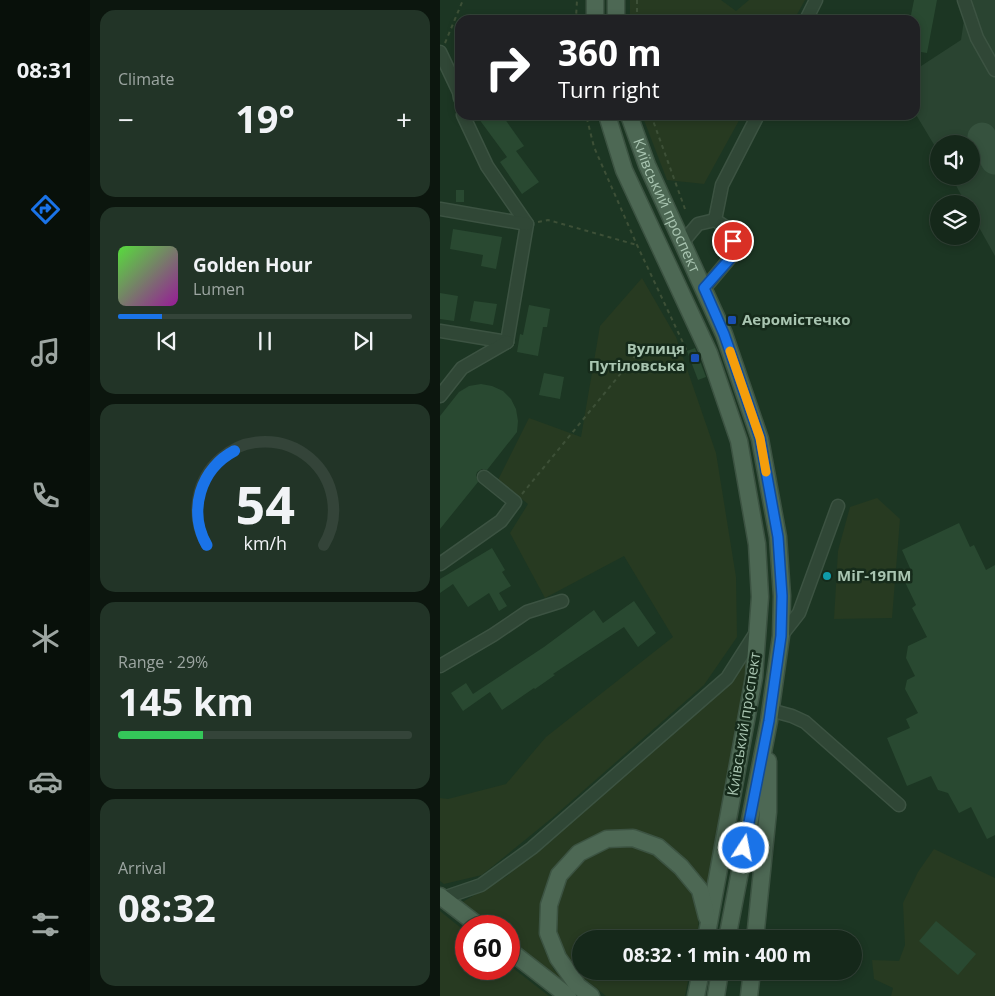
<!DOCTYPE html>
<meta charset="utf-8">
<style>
:root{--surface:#15281a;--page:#223427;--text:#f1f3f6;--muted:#9da6a2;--line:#344439;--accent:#1a73e8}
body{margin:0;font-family:"Open Sans",sans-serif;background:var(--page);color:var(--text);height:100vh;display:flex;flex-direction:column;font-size:19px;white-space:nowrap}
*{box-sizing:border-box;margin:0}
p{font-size:16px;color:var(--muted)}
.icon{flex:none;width:28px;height:28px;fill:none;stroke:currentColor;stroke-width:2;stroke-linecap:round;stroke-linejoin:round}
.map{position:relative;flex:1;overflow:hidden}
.sheet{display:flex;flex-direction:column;gap:10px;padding:10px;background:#0c160e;width:350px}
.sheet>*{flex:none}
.banner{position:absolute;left:15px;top:15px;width:465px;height:105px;border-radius:15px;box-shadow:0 2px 8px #0003,0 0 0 1px var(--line);background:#202124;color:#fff;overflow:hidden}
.tools{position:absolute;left:490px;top:135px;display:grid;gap:10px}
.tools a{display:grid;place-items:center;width:50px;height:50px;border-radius:50%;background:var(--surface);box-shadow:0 2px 8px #0003,0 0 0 1px var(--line);font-size:25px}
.speed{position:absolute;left:15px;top:915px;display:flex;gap:10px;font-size:25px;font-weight:700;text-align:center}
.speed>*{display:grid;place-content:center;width:65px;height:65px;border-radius:50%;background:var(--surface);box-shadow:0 2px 8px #0003,0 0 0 1px var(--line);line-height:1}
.speed .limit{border:8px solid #d22;background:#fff;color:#111}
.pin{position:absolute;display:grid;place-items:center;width:42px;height:42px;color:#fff;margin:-21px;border:2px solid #fff;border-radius:50%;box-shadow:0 1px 5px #0007}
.me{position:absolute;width:55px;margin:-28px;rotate:11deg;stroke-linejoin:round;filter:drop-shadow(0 0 4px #0008)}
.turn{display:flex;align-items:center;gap:18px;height:105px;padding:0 20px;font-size:22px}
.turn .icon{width:65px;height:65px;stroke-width:2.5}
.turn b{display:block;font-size:35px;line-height:42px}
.big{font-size:38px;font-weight:700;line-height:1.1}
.sheet .tile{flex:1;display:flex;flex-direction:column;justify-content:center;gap:8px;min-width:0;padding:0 18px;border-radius:15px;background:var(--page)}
.sheet .dial{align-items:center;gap:0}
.dial svg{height:130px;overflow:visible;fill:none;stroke:var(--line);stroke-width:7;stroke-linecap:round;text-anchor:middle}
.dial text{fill:var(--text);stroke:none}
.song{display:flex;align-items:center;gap:15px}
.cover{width:60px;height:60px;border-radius:8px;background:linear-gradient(135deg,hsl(110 70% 55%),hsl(300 70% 35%))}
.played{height:5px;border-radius:2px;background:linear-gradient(90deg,var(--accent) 15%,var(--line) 15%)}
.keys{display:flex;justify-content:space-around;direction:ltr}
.heat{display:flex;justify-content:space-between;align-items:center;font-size:28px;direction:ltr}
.charge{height:8px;border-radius:4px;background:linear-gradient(90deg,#34c759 29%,var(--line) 0)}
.trip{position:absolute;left:132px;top:930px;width:290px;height:50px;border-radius:25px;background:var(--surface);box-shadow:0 2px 8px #0003,0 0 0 1px var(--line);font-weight:700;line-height:50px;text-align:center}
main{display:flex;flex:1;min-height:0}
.tab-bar{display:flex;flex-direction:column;width:90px;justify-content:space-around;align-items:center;background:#08100a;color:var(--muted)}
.tab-bar .icon{width:35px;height:35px}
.tab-bar .selected{color:var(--accent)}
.tab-bar b{font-size:22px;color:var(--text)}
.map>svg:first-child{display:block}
</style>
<main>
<nav class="tab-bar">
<b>08:31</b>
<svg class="icon selected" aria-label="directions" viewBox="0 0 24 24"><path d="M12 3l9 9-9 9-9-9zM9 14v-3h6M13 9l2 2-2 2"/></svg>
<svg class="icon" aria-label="music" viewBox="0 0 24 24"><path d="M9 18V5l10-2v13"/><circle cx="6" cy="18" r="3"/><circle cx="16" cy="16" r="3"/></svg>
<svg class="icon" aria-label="phone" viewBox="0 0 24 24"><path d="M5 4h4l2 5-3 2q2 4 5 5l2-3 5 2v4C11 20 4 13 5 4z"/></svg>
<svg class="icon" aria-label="climate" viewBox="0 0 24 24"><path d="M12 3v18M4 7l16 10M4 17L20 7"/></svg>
<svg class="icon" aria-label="car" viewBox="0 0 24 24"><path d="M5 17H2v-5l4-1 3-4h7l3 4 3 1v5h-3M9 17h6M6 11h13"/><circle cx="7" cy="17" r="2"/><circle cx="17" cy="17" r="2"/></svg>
<svg class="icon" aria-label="filters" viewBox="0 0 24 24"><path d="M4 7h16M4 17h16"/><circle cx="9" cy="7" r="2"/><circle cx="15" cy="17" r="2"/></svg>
</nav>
<section class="sheet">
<div class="tile"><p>Climate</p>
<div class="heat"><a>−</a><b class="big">19°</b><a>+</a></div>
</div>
<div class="tile">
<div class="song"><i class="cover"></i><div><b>Golden Hour</b><p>Lumen</p></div></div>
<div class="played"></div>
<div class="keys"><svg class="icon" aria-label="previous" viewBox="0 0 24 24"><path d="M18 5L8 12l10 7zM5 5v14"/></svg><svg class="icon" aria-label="pause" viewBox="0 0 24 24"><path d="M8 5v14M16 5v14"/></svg><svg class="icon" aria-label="next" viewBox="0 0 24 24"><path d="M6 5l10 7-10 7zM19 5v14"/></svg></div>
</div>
<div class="tile dial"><svg viewBox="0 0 100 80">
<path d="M14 69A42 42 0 1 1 86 69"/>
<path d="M14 69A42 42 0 0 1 31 11" stroke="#1a73e8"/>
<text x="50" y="56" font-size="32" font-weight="700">54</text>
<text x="50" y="72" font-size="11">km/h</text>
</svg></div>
<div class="tile"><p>Range · 29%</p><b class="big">145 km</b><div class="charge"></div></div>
<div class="tile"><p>Arrival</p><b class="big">08:32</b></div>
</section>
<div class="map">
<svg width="555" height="996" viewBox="0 0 555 996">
<rect width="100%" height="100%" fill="#1c3623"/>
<polygon fill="#2a4431" points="527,0 555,0 555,256 531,213 531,204 526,204 511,176 531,176 531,144 499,144 499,153 475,113 475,70 521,40"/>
<g fill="#273a21">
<polygon points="190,0 281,0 296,11 309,0 365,0 354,20 190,20"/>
<polygon points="202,115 302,115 264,184 227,180"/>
<polygon points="202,278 236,337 276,453 296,577 297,637 264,685 112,818 42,875 4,884 0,881 0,798 8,799 66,784 106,737 233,637 184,556 105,598 70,533 88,504 58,480 89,418 141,437 160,326"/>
<polygon points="437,498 460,519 452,618 394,619 398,551 410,507"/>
<polygon points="308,653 304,694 267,901 193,830 168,830 149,838 134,849 113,872 102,897 99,923 104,949 114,970 129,984 128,986 69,942 69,926 48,926 19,904 67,876 289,680"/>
<path d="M177,842C190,844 203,846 214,853C221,857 226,864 231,869C252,890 263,908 257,939H141V971H250L245,996H166L140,975L122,951L115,930L116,905L126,878L145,858Z"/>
<polygon points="494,849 555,878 555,996 451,996 453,988 434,979 432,960 459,961 465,945 463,903 478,872"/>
<polygon points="0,911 26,932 26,969 69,969 69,965 109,996 0,996"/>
</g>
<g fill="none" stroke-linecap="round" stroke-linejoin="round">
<polyline stroke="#36523e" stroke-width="29" points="542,137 555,160"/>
</g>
<g fill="#294931">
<polygon points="474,0 497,0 487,53 475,51 475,20 470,20"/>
<polygon points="36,115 62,115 84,146 76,151 99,182 82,194 60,162 67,157"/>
<rect x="16" y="190" width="8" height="12"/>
<polygon points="13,229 62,237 56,269 41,266 43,255 10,249"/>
<polygon points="0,293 18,296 14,321 0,319"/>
<polygon points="34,301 57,304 53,325 30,321"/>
<polygon points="89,305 110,309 107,327 103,327 98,356 77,352 80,334 83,335"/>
<polygon points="255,348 266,377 258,380 247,351"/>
<polygon points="104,373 124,377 120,399 99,395"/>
<polygon points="41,384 52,386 63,391 71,399 76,409 78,421 77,432 47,470 42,469 37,472 36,476 38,482 0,529 0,416 19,392 29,386"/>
<polygon points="519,523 530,547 534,545 546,570 555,565 555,835 547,839 531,807 519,813 508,793 498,790 491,776 467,786 447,738 470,728 466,719 478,713 465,689 467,680 475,676 466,658 468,646 487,637 472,608 476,605 464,580 473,575 462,550"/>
<polygon points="52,548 65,570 62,572 71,586 59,593 67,606 59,611 49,593 28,607 13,584 0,593 0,579"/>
<polygon points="194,601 216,633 198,647 184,627 113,674 115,675 95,689 94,688 62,710 50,692 23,711 11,693 26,683 33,694 104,647 154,610 163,623"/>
<polygon points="496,921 536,954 518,975 479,941"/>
</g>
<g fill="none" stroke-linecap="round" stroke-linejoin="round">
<defs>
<g id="minor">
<polyline points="524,0 537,38 555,70"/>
<polyline points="366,20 376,0"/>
<polyline points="0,52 19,92 20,98"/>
<polyline points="23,115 47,166 87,224 67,342"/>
<polyline points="0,209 87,224"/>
<polyline points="243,242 258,224 275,220"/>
<polyline points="264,289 296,251 290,230 275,220 282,185 318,115"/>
<polyline points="0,331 67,342"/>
<polyline points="0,396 22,368 67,342"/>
<polyline points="0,564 61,521 75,502 44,477"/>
<polyline points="341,636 359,613 398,506"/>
<polyline points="0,666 53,635 87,612 122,601"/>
<polyline points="330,710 352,716 365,722 459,805"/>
<polyline points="3,898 41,885 92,848 287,678 317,631"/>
</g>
<g id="major">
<polyline points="155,20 155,0"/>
<polyline points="176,20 176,0"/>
<polyline points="167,115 184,170 269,353 299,441 317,544 320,597 314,677 266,939"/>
<path id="s1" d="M189,115L207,165L284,334L320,439L338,537L342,596L341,636L329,721L287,939"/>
<polyline points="0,896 39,926"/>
<polyline points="315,939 328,812 328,761"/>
<polyline points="69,950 128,996"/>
<polyline points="151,996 138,986 118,958 108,933 109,905 119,875 139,853 167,839 193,838 218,847 241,867 260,890 267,917"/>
<polyline points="256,996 261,971"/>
<polyline points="276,996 280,971"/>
<polyline points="309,996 312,971"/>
</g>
</defs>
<use href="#minor" stroke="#3c5342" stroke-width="15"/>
<use href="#major" stroke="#3c5342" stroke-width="19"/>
<g stroke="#3d5037" stroke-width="2" stroke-dasharray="4 4" stroke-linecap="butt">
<polyline points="133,20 136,18 137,0"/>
<polyline points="197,20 197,0"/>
<polyline points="5,43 23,0"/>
<polyline points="211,115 245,209"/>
<polyline points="98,222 108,220 197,245"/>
<polyline points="82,494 200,350 246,349 197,245 154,147 146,115"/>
</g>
<use href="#minor" stroke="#304736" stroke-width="12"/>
<use href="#major" stroke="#4d6854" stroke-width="16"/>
</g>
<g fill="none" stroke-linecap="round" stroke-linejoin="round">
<defs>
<polyline id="route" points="293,241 296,252 264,288 284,334 320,438 338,537 342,596 341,636 329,721 304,848"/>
</defs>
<use href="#route" stroke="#114b97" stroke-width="12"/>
<use href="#route" stroke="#1a73e8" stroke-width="9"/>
<polyline stroke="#f59e0b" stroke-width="9" points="290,351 320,438 326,472"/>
</g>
<g fill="#1a4fb4" stroke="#162b1b" stroke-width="2">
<rect x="287" y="315" width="10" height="10" rx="2.5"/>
<rect x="250" y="353" width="10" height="10" rx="2.5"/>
</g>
<circle fill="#0f9aa8" stroke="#162b1b" stroke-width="2" cx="387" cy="576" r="5"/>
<g text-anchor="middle" stroke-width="5" stroke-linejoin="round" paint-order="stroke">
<g font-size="15" fill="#a9c5b1" stroke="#162b1b">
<text dy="5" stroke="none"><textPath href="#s1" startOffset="98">Київський проспект</textPath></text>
<text transform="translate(304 724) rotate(-81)" y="5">Київський проспект</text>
</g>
<g font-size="15" font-weight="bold" fill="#a9c5b1" stroke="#162b1b" text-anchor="start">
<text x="302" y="325">Аеромістечко</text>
<text x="245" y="354" text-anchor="end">Вулиця<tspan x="245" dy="17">Путіловська</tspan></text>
<text x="397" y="581">МіГ-19ПМ</text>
</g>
</g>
</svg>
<div class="tools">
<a><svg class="icon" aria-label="sound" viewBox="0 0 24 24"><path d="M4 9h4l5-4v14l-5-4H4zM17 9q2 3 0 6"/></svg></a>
<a><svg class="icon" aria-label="layers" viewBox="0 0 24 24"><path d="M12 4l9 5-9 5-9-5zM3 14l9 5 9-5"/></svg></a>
</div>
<div class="speed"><div class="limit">60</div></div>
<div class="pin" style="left:293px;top:241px;background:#d93025"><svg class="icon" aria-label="arrive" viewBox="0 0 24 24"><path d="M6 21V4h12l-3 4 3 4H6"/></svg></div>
<svg class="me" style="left:304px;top:848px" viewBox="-20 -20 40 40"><circle r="17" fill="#1a73e8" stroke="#fff" stroke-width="3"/><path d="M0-11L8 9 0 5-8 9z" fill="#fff"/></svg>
<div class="trip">08:32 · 1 min · 400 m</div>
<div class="banner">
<div class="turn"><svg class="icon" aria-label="right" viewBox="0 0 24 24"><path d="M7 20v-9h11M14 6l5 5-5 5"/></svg><div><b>360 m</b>Turn right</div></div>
</div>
</div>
</main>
